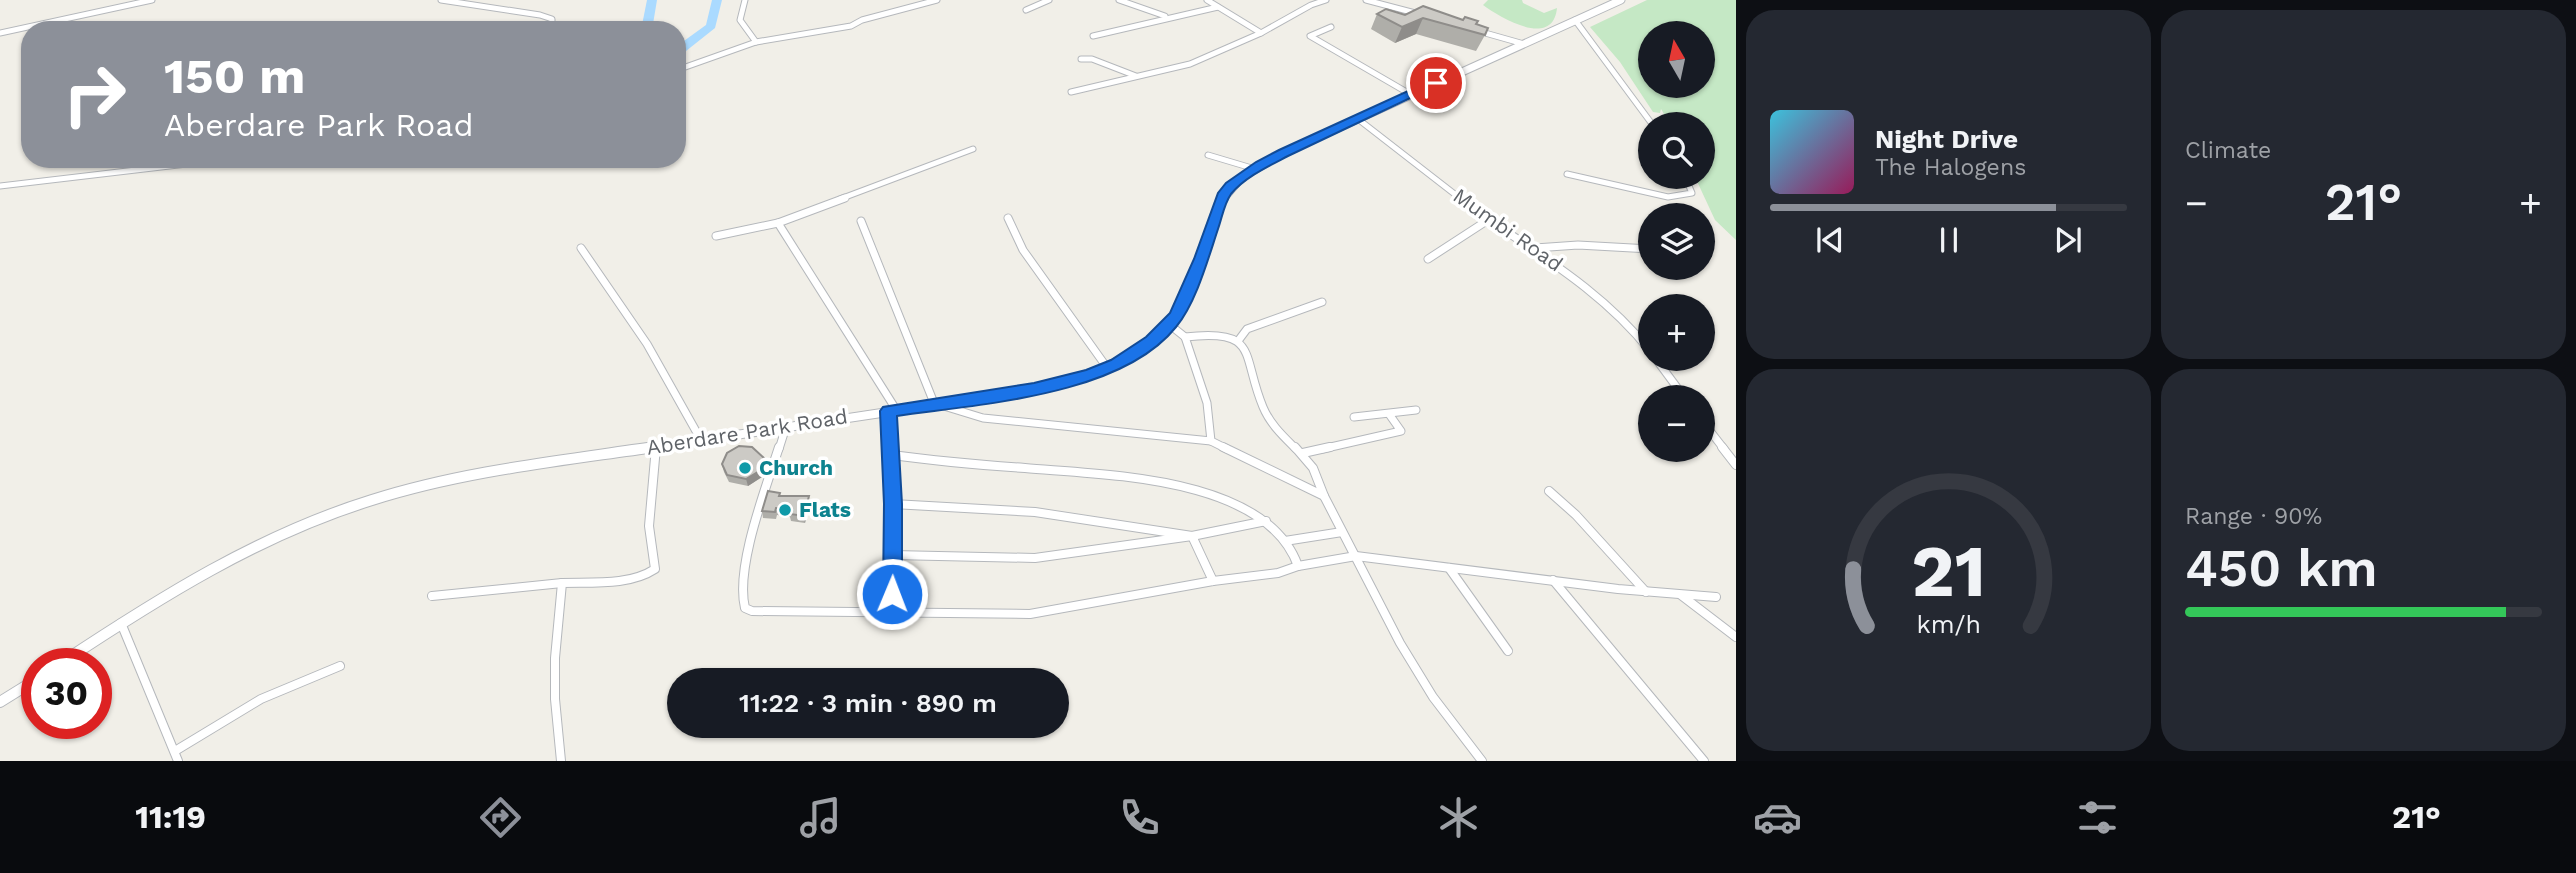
<!DOCTYPE html>
<meta charset="utf-8">
<style>
:root{--surface:#171b24;--page:#242831;--text:#f1f3f6;--muted:#9ea1a6;--line:#363941;--accent:#8c9099}
body{margin:0;font-family:"Work Sans",sans-serif;background:var(--page);color:var(--text);height:100vh;display:flex;flex-direction:column;font-size:26px;white-space:nowrap}
*{box-sizing:border-box;margin:0}
p{font-size:23px;color:var(--muted)}
.icon{flex:none;width:38px;height:38px;fill:none;stroke:currentColor;stroke-width:2;stroke-linecap:round;stroke-linejoin:round}
.map{position:relative;flex:1;overflow:hidden}
.side{display:flex;flex-direction:column;gap:10px;padding:10px;background:#0d0f14;width:840px}
.side>*{flex:none}
.banner{position:absolute;left:21px;top:21px;width:665px;height:147px;border-radius:28px;box-shadow:0 2px 5px #0004;background:#8c9099;color:#fff;overflow:hidden}
.needle{width:46px;rotate:351deg}
.controls{position:absolute;left:1638px;top:21px;display:grid;gap:14px}
.controls a{display:grid;place-items:center;width:77px;height:77px;border-radius:50%;background:var(--surface);box-shadow:0 2px 5px #0004;font-size:35px}
.speed{position:absolute;left:21px;top:648px;display:flex;gap:14px;font-size:35px;font-weight:700;text-align:center}
.speed>*{display:grid;place-content:center;width:91px;height:91px;border-radius:50%;background:var(--surface);box-shadow:0 2px 5px #0004;line-height:1}
.speed .limit{border:10px solid #d22;background:#fff;color:#111}
.pin{position:absolute;display:grid;place-items:center;width:60px;height:60px;color:#fff;margin:-30px;border:4px solid #fff;border-radius:50%;box-shadow:0 2px 7px #0007}
.me{position:absolute;width:77px;margin:-38px;rotate:1deg;stroke-linejoin:round;filter:drop-shadow(0 0 5px #0008)}
.turn{display:flex;align-items:center;gap:24px;height:147px;padding:0 28px;font-size:32px}
.turn .icon{width:91px;height:91px;stroke-width:2.5}
.turn b{display:block;font-size:49px;line-height:60px}
.big{font-size:52px;font-weight:600;line-height:1.1}
.side .card{flex:1;display:flex;flex-direction:column;justify-content:center;gap:10px;min-width:0;padding:0 24px;border-radius:28px;background:var(--page)}
.side .dial{align-items:center;gap:0}
.dial svg{height:182px;overflow:visible;fill:none;stroke:var(--line);stroke-width:7;stroke-linecap:round;text-anchor:middle}
.dial text{fill:var(--text);stroke:none}
.song{display:flex;align-items:center;gap:21px}
.cover{width:84px;height:84px;border-radius:10px;background:linear-gradient(135deg,hsl(190 70% 55%),hsl(330 70% 35%))}
.played{height:7px;border-radius:4px;background:linear-gradient(90deg,var(--accent) 80%,var(--line) 80%)}
.keys{display:flex;justify-content:space-around;direction:ltr}
.heat{display:flex;justify-content:space-between;align-items:center;font-size:38px;direction:ltr}
.charge{height:10px;border-radius:5px;background:linear-gradient(90deg,#34c759 90%,var(--line) 0)}
.side .tiles{flex:1;display:grid;gap:10px;grid-template-columns:repeat(2,1fr)}
.trip{position:absolute;left:667px;top:668px;width:402px;height:70px;border-radius:35px;background:var(--surface);box-shadow:0 2px 5px #0004;font-weight:600;line-height:70px;text-align:center}
.menu{display:flex;height:112px;justify-content:space-around;align-items:center;background:#090b0e;color:var(--muted)}
.menu .icon{width:49px;height:49px}
.menu .active{color:var(--accent)}
.menu b{font-size:32px;color:var(--text)}
main{display:flex;flex:1;min-height:0}
.map>svg:first-child{display:block}
</style>
<main>
<div class="map">
<svg width="1736" height="761" viewBox="0 0 1736 761">
<rect width="100%" height="100%" fill="#f1efe8"/>
<g fill="#c5e8c5" fill-rule="evenodd">
<path d="M1488,0H1522L1523,3L1544,13L1557,8C1553,49 1501,18 1483,5Z"/>
<path d="M1647,0H1736V240L1715,220L1695,177H1703V124H1670L1661,109L1660,113L1653,112L1620,62L1590,27ZM1650,33H1703V86H1650Z"/>
</g>
<g fill="none" stroke-linecap="round" stroke-linejoin="round">
<g fill="#aadaff" fill-rule="evenodd">
<polygon points="647,0 657,0 652,30 641,30"/>
<polygon points="712,0 722,0 715,28 686,51 677,52 677,46 706,25"/>
</g>
<defs>
<g id="minor-far2">
<polyline points="441,0 540,15 552,19 552,30"/>
<polyline points="745,0 740,20 756,42"/>
<polyline points="1119,0 1165,16"/>
<polyline points="1207,0 1261,33 1311,5 1326,0"/>
<polyline points="1366,0 1419,14"/>
<polyline points="1026,10 1049,0"/>
<polyline points="1575,20 1652,124"/>
<polyline points="1331,27 1310,36 1410,94"/>
<polyline points="1478,31 1524,44"/>
<polyline points="0,33 152,0"/>
<polyline points="1093,36 1218,7"/>
<polyline points="1081,59 1092,59 1136,76"/>
<polyline points="677,70 756,42 851,26 862,20 937,0"/>
<polyline points="1071,92 1190,64 1261,33"/>
<polyline points="1358,119 1461,199"/>
<polyline points="1208,155 1255,169"/>
<polyline points="1567,174 1668,197 1692,193 1685,177"/>
<polyline points="0,186 229,159"/>
<polyline points="840,199 973,149"/>
</g>
<g id="minor-far1">
<path d="M1458,198C1525,247 1598,285 1650,351"/>
<polyline points="1008,218 1023,250 1108,369"/>
<polyline points="861,221 934,403 983,418 1211,441"/>
<polyline points="778,223 897,411"/>
<polyline points="716,236 778,223 845,198"/>
<polyline points="581,248 647,344 701,440"/>
<polyline points="1535,248 1578,245 1650,249"/>
<polyline points="1641,249 1650,238"/>
<polyline points="1428,259 1488,220"/>
<polyline points="1170,325 1185,337 1207,403 1211,441 1227,449"/>
<path d="M1185,337C1260,328 1241,355 1263,407C1270,424 1283,436 1296,449"/>
<polyline points="1238,341 1247,329 1322,302"/>
<polyline points="1656,359 1684,397"/>
<polyline points="888,411 890,449"/>
<polyline points="1354,417 1416,410"/>
<polyline points="1703,422 1724,449"/>
<polyline points="656,449 656,446"/>
<polyline points="779,449 786,427"/>
<polyline points="1322,449 1401,431 1389,414"/>
</g>
<g id="minor">
<path d="M779,447C766,488 735,567 745,608L752,611L1030,614L1213,581L1278,573L1298,566L1356,556L1618,589L1716,597"/>
<polyline points="890,447 893,504 892,613"/>
<polyline points="1223,447 1324,496 1400,643 1433,697 1482,761"/>
<polyline points="1295,447 1313,468 1324,496"/>
<polyline points="1722,447 1736,465"/>
<polyline points="1303,453 1330,447"/>
<path d="M892,455C936,461 981,465 1025,468C1105,475 1266,476 1298,566"/>
<polyline points="1549,491 1576,515 1646,592"/>
<polyline points="893,504 1035,512 1192,536 1213,581"/>
<polyline points="1285,541 1342,532"/>
<polyline points="893,555 1035,558 1192,536 1266,521"/>
<polyline points="1449,568 1508,651"/>
<polyline points="1553,580 1704,761"/>
<polyline points="1681,595 1736,637"/>
<polyline points="432,596 562,583"/>
<polyline points="121,623 178,761"/>
<polyline points="175,751 261,699 340,666"/>
<path d="M561,761L555,699V658L562,583C592,582 629,586 655,569L649,526L656,447"/>
</g>
<polyline id="tertiary-far2" points="1223,199 1241,178 1285,152 1621,0"/>
<path id="tertiary-far1" d="M643,449L1034,390C1100,373 1164,352 1192,283C1204,255 1208,224 1224,198"/>
<g id="tertiary">
<path d="M61,663C159,598 259,535 372,500C463,471 560,461 654,447"/>
<polyline points="0,702 37,679"/>
</g>
</defs>
<use href="#minor-far2" stroke="#b5b8bc" stroke-width="7"/>
<use href="#minor-far1" stroke="#b5b8bc" stroke-width="9"/>
<use href="#minor" stroke="#b5b8bc" stroke-width="10"/>
<use href="#tertiary-far2" stroke="#b5b8bc" stroke-width="9"/>
<use href="#tertiary-far1" stroke="#b5b8bc" stroke-width="10"/>
<use href="#tertiary" stroke="#b5b8bc" stroke-width="12"/>
<use href="#minor-far2" stroke="#fff" stroke-width="5"/>
<use href="#minor-far1" stroke="#fff" stroke-width="7"/>
<use href="#minor" stroke="#fff" stroke-width="8"/>
<use href="#tertiary-far2" stroke="#fff" stroke-width="7"/>
<use href="#tertiary-far1" stroke="#fff" stroke-width="8"/>
<use href="#tertiary" stroke="#fff" stroke-width="10"/>
</g>
<g fill="#afaea9">
<polygon points="1377,14 1463,20 1476,24 1485,35 1476,51 1416,34 1395,43 1371,29"/>
<polygon points="764,458 765,466 762,477 748,486 729,482 724,472 722,464"/>
<polygon points="780,496 809,496 809,503 805,523 791,521 790,517 777,515 776,519 763,518 762,511"/>
</g>
<g fill="#8f8d8a">
<polygon points="1423,18 1416,34 1395,43 1402,27"/>
<polygon points="764,458 765,466 762,477 748,486 746,479"/>
<polygon points="809,496 809,503 805,523 804,516"/>
</g>
<g fill="#cccac5" stroke="#8f8d8a" stroke-width="2">
<polygon points="1423,6 1463,20 1465,17 1478,21 1476,24 1488,28 1485,35 1423,18 1402,27 1377,14 1386,9 1405,15"/>
<polygon points="739,446 752,447 764,458 761,470 746,479 727,475 722,464 727,453"/>
<polygon points="768,491 780,493 779,496 809,496 804,516 790,514 791,509 776,508 775,512 762,511"/>
</g>
<path fill="#1a73e8" stroke="#114b97" stroke-width="2" d="M1432,80L1442,83L1288,156C1269,166 1245,177 1231,194C1224,204 1222,218 1218,229C1208,259 1196,303 1176,327C1121,396 979,404 897,416L902,504V594L899,600L892,602L886,600L883,594L884,504L880,411L883,407L1034,383L1086,370L1111,360L1146,337L1170,313L1194,259L1218,193L1226,183L1256,162L1279,150Z"/>
<g fill="#0f9aa8" stroke="#fff" stroke-width="2.5">
<circle cx="745" cy="468" r="7"/>
<circle cx="785" cy="510" r="7"/>
</g>
<g text-anchor="middle" stroke-width="7" stroke-linejoin="round" paint-order="stroke">
<g font-size="21" fill="#5f6368" stroke="#fff">
<text transform="translate(1508 230) rotate(35)" y="7">Mumbi Road</text>
<text transform="translate(747 432) rotate(-9)" y="7">Aberdare Park Road</text>
</g>
<g font-size="21" font-weight="bold" fill="#0d838f" stroke="#fff" text-anchor="start">
<text x="759" y="475">Church</text>
<text x="799" y="517">Flats</text>
</g>
</g>
</svg>
<div class="controls">
<a><svg class="needle" viewBox="-14 -14 28 28"><path d="M0-13l5 13h-10z" fill="#e53935"/><path d="M0 13l5-13h-10z" fill="#9ea1a6"/></svg></a>
<a><svg class="icon" aria-label="search" viewBox="0 0 24 24"><circle cx="10" cy="10" r="6"/><path d="M15 15l6 6"/></svg></a>
<a><svg class="icon" aria-label="layers" viewBox="0 0 24 24"><path d="M12 4l9 5-9 5-9-5zM3 14l9 5 9-5"/></svg></a>
<a>+</a>
<a>−</a>
</div>
<div class="speed"><div class="limit">30</div></div>
<div class="pin" style="left:1436px;top:83px;background:#d93025"><svg class="icon" aria-label="arrive" viewBox="0 0 24 24"><path d="M6 21V4h12l-3 4 3 4H6"/></svg></div>
<svg class="me" style="left:892px;top:594px" viewBox="-20 -20 40 40"><circle r="17" fill="#1a73e8" stroke="#fff" stroke-width="3"/><path d="M0-11L8 9 0 5-8 9z" fill="#fff"/></svg>
<div class="trip">11:22 · 3 min · 890 m</div>
<div class="banner">
<div class="turn"><svg class="icon" aria-label="right" viewBox="0 0 24 24"><path d="M7 20v-9h11M14 6l5 5-5 5"/></svg><div><b>150 m</b>Aberdare Park Road</div></div>
</div>
</div>
<section class="side">
<div class="tiles">
<div class="card">
<div class="song"><i class="cover"></i><div><b>Night Drive</b><p>The Halogens</p></div></div>
<div class="played"></div>
<div class="keys"><svg class="icon" aria-label="previous" viewBox="0 0 24 24"><path d="M18 5L8 12l10 7zM5 5v14"/></svg><svg class="icon" aria-label="pause" viewBox="0 0 24 24"><path d="M8 5v14M16 5v14"/></svg><svg class="icon" aria-label="next" viewBox="0 0 24 24"><path d="M6 5l10 7-10 7zM19 5v14"/></svg></div>
</div>
<div class="card"><p>Climate</p>
<div class="heat"><a>−</a><b class="big">21°</b><a>+</a></div>
</div>
<div class="card dial"><svg viewBox="0 0 100 80">
<path d="M14 69A42 42 0 1 1 86 69"/>
<path d="M14 69A42 42 0 0 1 8 44" stroke="#8c9099"/>
<text x="50" y="56" font-size="32" font-weight="700">21</text>
<text x="50" y="72" font-size="11">km/h</text>
</svg></div>
<div class="card"><p>Range · 90%</p><b class="big">450 km</b><div class="charge"></div></div>
</div>
</section>
</main>
<nav class="menu">
<b>11:19</b>
<svg class="icon active" aria-label="directions" viewBox="0 0 24 24"><path d="M12 3l9 9-9 9-9-9zM9 14v-3h6M13 9l2 2-2 2"/></svg>
<svg class="icon" aria-label="music" viewBox="0 0 24 24"><path d="M9 18V5l10-2v13"/><circle cx="6" cy="18" r="3"/><circle cx="16" cy="16" r="3"/></svg>
<svg class="icon" aria-label="phone" viewBox="0 0 24 24"><path d="M5 4h4l2 5-3 2q2 4 5 5l2-3 5 2v4C11 20 4 13 5 4z"/></svg>
<svg class="icon" aria-label="climate" viewBox="0 0 24 24"><path d="M12 3v18M4 7l16 10M4 17L20 7"/></svg>
<svg class="icon" aria-label="car" viewBox="0 0 24 24"><path d="M5 17H2v-5l4-1 3-4h7l3 4 3 1v5h-3M9 17h6M6 11h13"/><circle cx="7" cy="17" r="2"/><circle cx="17" cy="17" r="2"/></svg>
<svg class="icon" aria-label="filters" viewBox="0 0 24 24"><path d="M4 7h16M4 17h16"/><circle cx="9" cy="7" r="2"/><circle cx="15" cy="17" r="2"/></svg>
<b>21°</b>
</nav>
